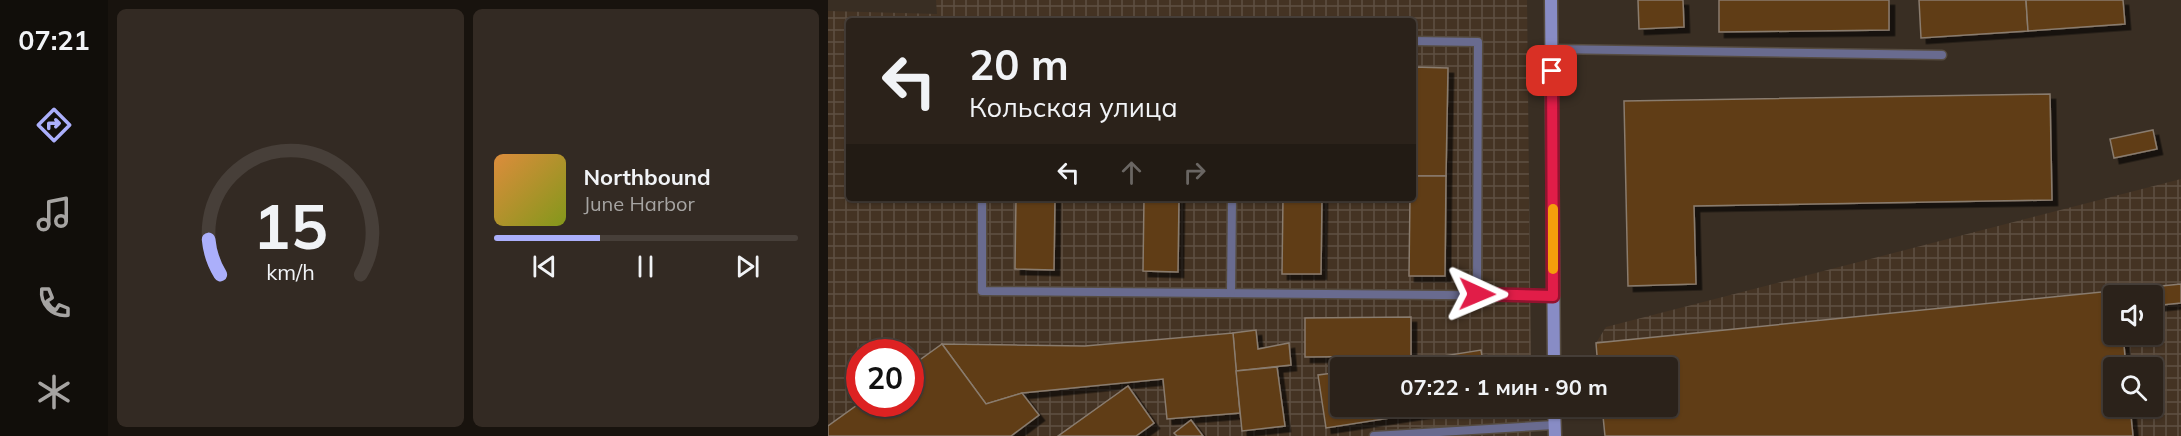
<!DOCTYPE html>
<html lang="ru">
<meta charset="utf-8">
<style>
:root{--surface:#2b221a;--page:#332a23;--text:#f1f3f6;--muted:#a6a4a2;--line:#473f39;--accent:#abaffb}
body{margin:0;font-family:Mulish,sans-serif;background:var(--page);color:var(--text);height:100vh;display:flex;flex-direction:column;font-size:22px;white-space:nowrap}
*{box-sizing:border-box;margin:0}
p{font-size:20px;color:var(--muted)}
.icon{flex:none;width:33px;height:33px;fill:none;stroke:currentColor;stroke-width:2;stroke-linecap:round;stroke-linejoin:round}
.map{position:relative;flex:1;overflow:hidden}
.drawer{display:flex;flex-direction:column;gap:9px;padding:9px;background:#18130e;width:720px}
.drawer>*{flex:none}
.hud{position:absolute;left:18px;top:18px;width:570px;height:183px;border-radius:6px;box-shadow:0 2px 4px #0004,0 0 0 2px var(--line);background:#2b221a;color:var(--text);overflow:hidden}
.buttons{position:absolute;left:1275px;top:285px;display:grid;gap:12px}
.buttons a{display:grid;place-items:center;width:60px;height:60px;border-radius:6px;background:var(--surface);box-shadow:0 2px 4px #0004,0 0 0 2px var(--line);font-size:30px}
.speed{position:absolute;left:18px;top:339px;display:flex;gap:12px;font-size:30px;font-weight:700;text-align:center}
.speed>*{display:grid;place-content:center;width:78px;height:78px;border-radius:50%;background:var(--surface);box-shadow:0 2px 4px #0004,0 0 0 2px var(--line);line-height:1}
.speed .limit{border:9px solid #d22;background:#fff;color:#111}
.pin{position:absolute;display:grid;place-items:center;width:51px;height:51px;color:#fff;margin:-26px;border-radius:12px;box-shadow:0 3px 9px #0006}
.me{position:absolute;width:66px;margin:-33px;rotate:91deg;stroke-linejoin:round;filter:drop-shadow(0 0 4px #0008)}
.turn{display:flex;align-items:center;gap:21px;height:126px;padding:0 24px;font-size:27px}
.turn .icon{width:78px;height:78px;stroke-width:2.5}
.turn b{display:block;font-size:42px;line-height:51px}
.lanes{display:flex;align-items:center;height:57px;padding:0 24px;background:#0003;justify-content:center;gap:30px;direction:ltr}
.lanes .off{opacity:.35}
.drawer .widget{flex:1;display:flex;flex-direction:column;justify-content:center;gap:9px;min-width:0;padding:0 21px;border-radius:9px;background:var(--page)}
.drawer .dial{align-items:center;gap:0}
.dial svg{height:156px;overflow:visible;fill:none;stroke:var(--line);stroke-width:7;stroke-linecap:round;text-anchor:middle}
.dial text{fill:var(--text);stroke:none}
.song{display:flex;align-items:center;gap:18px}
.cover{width:72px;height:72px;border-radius:9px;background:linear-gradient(135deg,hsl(30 70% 55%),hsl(70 70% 35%))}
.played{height:6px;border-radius:3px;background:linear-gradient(90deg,var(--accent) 35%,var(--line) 35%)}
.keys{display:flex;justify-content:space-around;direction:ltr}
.drawer .tiles{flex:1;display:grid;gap:9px;grid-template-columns:repeat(2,1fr)}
.trip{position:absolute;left:502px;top:357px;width:348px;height:60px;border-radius:6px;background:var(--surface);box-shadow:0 2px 4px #0004,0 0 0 2px var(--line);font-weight:700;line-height:60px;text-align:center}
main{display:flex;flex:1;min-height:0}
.menu{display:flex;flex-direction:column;width:108px;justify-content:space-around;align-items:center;background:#110e0a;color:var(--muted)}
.menu .icon{width:42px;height:42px}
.menu .selected{color:var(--accent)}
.menu b{font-size:27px;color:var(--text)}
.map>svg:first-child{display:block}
</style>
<main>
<nav class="menu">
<b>07:21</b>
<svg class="icon selected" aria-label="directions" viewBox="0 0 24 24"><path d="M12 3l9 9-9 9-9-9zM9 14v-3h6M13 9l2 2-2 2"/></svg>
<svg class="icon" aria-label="music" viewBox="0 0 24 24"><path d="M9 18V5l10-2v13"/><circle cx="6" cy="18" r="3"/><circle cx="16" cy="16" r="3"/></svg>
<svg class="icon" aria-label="phone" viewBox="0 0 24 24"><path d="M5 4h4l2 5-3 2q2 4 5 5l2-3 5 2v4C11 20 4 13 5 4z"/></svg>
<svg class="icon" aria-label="climate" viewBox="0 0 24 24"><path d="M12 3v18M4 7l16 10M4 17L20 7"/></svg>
</nav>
<section class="drawer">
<div class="tiles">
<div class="widget dial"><svg viewBox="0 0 100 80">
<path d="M14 69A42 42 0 1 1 86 69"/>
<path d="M14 69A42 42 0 0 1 8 51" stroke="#abaffb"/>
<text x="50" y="56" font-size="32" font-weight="700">15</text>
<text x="50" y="72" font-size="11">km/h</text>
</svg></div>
<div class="widget">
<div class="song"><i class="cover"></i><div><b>Northbound</b><p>June Harbor</p></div></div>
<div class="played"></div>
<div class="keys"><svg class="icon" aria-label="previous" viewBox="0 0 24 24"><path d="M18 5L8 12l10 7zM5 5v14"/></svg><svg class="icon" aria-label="pause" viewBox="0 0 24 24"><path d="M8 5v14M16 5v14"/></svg><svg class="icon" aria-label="next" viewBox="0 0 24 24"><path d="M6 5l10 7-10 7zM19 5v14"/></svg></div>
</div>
</div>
</section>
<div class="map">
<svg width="1353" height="436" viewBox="0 0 1353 436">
<defs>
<pattern id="industrial-grid" width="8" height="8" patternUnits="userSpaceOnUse" patternTransform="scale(1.5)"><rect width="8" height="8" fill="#443323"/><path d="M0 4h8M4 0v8" fill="none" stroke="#5e5042"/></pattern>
<filter id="shadow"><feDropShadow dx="5.5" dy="5.5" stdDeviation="0" flood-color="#0009"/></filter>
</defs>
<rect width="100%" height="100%" fill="#392e23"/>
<g fill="url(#industrial-grid)" fill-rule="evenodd">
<path d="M108,0H699L703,367L513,368V406L703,407V436H0V11L109,14ZM21,21H585V198H21ZM32,352H82V404H32Z"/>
<path d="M1353,179V436H777L840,406V368L770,367L768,343L778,327ZM1286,296H1324V334H1286ZM1286,368H1324V406H1286Z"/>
</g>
<g fill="#613d13" stroke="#897b6e" stroke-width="1.5" filter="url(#shadow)">
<polygon points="810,0 855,0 856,27 811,29"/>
<polygon points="891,0 1061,0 1061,30 891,32"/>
<polygon points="1091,0 1198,0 1200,31 1093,38"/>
<polygon points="1198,0 1295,0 1297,24 1200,31"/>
<polygon points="585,67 620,68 618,176 585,176"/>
<polygon points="1222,94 1224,200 866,206 868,284 800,286 796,101"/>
<polygon points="1325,130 1329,149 1286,158 1282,139"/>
<polygon points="585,176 618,176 617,276 581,276 582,198 585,198"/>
<polygon points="188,198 227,198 226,270 187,269"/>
<polygon points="316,198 351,198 350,272 315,271"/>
<polygon points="455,198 494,198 493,274 454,274"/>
<polygon points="1353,284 1353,303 1324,306 1324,296 1286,296 1286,334 1295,334 1298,368 1286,368 1286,406 1302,406 1305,436 777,436 774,406 840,406 840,368 770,368 768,343"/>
<polygon points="583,317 583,356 477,357 477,318"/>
<polygon points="428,330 430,349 461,343 463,365 408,371 405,333"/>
<polygon points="405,333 412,413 339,419 335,379 194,393 158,404 114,344 257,346"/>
<polygon points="114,344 158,404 194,393 211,415 183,436 0,436 0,426 32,403 82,404 82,367"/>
<polygon points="653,350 656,368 541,368"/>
<polygon points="449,367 457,426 414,431 408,371"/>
<polygon points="513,372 513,406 639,406 498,428 490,375"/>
<polygon points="300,386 326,423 308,436 230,436"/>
<polygon points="363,420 375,436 349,436 346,433"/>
</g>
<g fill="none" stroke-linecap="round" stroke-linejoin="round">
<defs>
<g id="service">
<polyline points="585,41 650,42 649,294"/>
<polyline points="724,49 1114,55"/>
<polyline points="154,198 154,291 725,296"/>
<polyline points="403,293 404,198"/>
<polyline points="546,436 726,425"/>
</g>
<g id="secondary">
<polyline points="723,0 726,368"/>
<polyline points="726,406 727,436"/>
</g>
</defs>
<use href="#service" stroke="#564c41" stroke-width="11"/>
<use href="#secondary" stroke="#564c41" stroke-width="15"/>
<use href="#service" stroke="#696b8f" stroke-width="8"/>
<use href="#secondary" stroke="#888cc5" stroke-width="12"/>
</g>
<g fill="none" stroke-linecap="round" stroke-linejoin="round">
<defs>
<polyline id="route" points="649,294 725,296 724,71"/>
</defs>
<use href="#route" stroke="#92132f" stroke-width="15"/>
<use href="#route" stroke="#e11d48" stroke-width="10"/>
<polyline stroke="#f59e0b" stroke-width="10" points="725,209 725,269"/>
</g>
</svg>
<div class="buttons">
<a><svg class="icon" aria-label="sound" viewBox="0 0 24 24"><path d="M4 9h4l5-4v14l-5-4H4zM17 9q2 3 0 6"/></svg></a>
<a><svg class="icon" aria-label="search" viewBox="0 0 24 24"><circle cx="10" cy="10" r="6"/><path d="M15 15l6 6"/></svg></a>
</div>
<div class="speed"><div class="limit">20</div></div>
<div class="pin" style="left:724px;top:71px;background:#d93025"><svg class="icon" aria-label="arrive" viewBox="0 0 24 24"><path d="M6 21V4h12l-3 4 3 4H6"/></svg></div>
<svg class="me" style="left:649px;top:294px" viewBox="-20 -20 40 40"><path d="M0-17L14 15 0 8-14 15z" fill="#e11d48" stroke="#fff" stroke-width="4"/></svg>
<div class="trip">07:22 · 1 мин · 90 m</div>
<div class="hud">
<div class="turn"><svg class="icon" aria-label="left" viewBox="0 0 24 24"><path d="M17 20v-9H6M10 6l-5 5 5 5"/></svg><div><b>20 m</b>Кольская улица</div></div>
<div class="lanes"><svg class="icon" aria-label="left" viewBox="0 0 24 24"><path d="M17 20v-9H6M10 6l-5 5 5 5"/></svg><svg class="icon off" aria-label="ahead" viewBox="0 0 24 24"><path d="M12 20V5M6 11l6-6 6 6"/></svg><svg class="icon off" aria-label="right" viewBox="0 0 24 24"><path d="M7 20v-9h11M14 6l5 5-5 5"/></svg></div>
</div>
</div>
</main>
